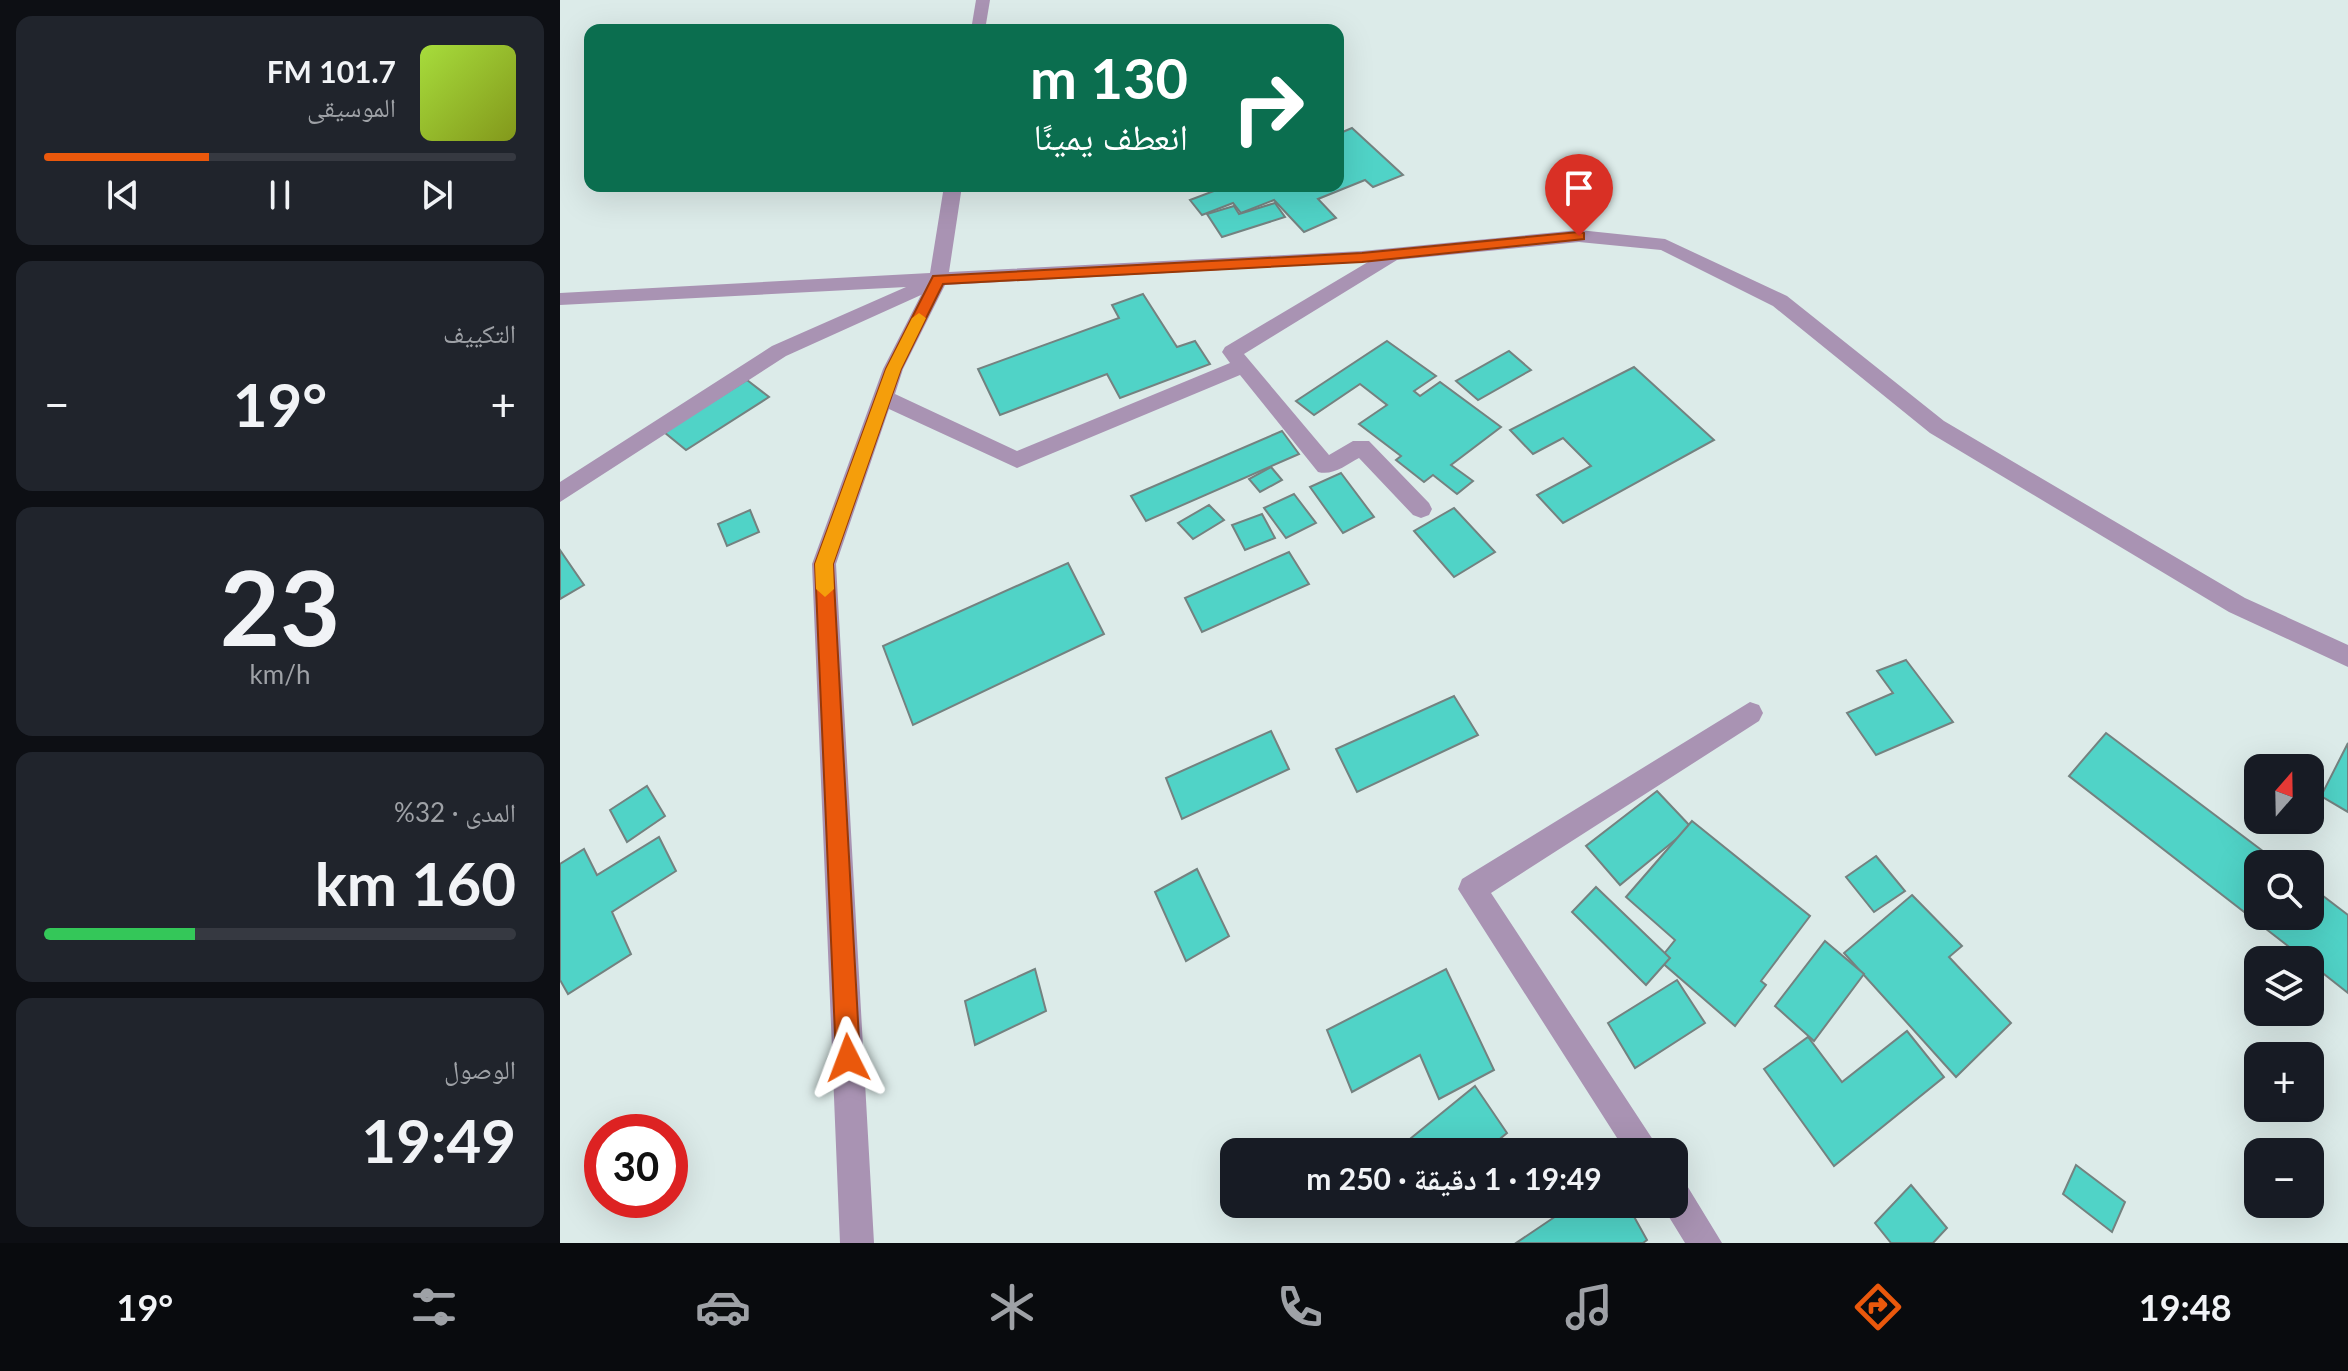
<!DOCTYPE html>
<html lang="ar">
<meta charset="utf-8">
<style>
:root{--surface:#171b24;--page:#20242c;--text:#f1f3f6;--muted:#9ea1a6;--line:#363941;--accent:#ea580c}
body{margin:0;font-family:Lato,"Noto Naskh Arabic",sans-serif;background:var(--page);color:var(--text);direction:rtl;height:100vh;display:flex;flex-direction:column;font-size:30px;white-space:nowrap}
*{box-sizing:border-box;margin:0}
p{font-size:26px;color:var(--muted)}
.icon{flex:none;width:44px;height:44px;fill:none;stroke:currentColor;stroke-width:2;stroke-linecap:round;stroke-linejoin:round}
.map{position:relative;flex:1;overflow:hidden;direction:ltr}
.sheet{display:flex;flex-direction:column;gap:16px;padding:16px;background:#0d0f14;width:560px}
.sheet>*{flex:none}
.banner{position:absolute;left:24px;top:24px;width:760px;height:168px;border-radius:16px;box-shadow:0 8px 32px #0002;direction:rtl;background:#0b6e4f;color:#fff;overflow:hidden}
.needle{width:52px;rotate:20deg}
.controls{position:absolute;left:1684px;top:754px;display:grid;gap:16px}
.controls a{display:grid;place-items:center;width:80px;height:80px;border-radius:16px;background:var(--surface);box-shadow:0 8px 32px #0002;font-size:40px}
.speed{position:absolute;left:24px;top:1114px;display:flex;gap:16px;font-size:40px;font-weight:700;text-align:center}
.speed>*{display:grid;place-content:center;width:104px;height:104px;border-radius:50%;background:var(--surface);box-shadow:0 8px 32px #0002;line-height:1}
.speed .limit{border:12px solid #d22;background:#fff;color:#111}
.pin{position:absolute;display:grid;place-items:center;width:68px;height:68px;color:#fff;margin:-82px -34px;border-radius:50% 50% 50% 0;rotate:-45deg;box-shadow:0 0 8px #0007}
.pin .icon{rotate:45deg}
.me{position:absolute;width:88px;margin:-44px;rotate:357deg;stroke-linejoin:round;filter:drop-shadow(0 0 6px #0008)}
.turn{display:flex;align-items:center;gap:28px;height:168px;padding:0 24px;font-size:36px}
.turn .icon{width:104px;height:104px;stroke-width:2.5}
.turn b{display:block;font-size:56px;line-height:68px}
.big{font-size:60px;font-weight:700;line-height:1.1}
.sheet .tile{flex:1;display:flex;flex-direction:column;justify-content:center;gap:12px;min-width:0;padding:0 28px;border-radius:16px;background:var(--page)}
.sheet .dial{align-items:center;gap:0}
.dial b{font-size:104px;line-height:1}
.song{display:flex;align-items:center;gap:24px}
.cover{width:96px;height:96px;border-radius:12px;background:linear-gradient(135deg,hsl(80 70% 55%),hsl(70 70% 35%))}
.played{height:8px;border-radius:4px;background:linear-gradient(90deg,var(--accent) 35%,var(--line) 35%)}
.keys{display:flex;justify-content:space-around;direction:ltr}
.heat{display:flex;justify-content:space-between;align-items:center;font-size:44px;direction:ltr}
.charge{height:12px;border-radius:6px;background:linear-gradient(90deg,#34c759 32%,var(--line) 0)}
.trip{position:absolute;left:660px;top:1138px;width:468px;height:80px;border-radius:16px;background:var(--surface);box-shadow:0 8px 32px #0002;font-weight:700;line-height:80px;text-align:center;direction:rtl}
.dock{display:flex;height:128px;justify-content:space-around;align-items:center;background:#090b0e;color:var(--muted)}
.dock .icon{width:56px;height:56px}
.dock .on{color:var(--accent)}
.dock b{font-size:36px;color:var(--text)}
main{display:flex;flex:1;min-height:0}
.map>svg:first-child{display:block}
</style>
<main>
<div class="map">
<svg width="1788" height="1243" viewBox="0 0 1788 1243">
<rect width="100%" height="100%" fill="#dcebe9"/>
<g fill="#50d3c7" stroke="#748280" stroke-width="2">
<polygon points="792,128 843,175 813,187 805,180 758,199 776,218 744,232 714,200 681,213 673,203 642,215 630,200 667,186 778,186 778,134"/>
<polygon points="715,203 725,217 662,237 647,214 674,206 679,214"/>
<polygon points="583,294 617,347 635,341 650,364 560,398 547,374 440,415 418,369 559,318 552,305"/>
<polygon points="827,341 876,376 854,391 860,396 880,382 941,427 891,465 913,481 897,494 873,475 864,482 836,460 841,456 799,424 827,405 800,384 754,415 736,401"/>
<polygon points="949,351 971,370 918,400 896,381"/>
<polygon points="1074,367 1154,440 1003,523 977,495 1031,466 1003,438 973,454 950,430"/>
<polygon points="187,380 209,397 126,450 104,432"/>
<polygon points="722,431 739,454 586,521 571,496"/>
<polygon points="711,467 722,480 700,492 689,479"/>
<polygon points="781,473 814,517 783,533 750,487"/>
<polygon points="734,494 756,523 726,538 704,508"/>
<polygon points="649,505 664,520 633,539 618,523"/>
<polygon points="894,508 935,552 894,577 854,531"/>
<polygon points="190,510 199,532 167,546 158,524"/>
<polygon points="702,514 715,538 685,550 672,525"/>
<polygon points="0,550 24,585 0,599"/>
<polygon points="729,552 749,584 642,632 625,598"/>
<polygon points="508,563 544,634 353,725 323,646"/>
<polygon points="1346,660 1393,722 1316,755 1287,713 1333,693 1317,671"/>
<polygon points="894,696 918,735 797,792 776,749"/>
<polygon points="711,731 729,769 622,819 606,778"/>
<polygon points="1546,733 1720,864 1698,864 1698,916 1750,916 1750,886 1788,915 1788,993 1750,963 1750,960 1746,960 1509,776"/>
<polygon points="1788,743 1788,812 1761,796"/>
<polygon points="87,786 105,816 67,842 50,810"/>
<polygon points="1097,791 1131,827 1060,885 1026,846"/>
<polygon points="1132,821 1250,916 1201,981 1206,985 1175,1026 1099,960 1115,940 1066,897"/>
<polygon points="99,837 116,871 52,912 71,954 8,994 0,980 0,864 24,849 37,875"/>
<polygon points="1316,856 1345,891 1314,912 1286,877"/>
<polygon points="637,869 669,936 626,961 595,892"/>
<polygon points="1036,887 1110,958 1086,985 1012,912"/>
<polygon points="1352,895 1402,946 1389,957 1451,1023 1396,1077 1284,953"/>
<polygon points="1265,941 1304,974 1254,1041 1215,1006"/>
<polygon points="475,969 486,1011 415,1045 405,1001"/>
<polygon points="886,969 934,1070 879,1099 860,1055 792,1092 767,1030"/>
<polygon points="1117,980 1145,1023 1075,1068 1048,1023"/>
<polygon points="1347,1031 1384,1077 1274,1166 1204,1069 1248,1037 1282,1082"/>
<polygon points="915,1086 947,1133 924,1152 834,1152"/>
<polygon points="1516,1165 1565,1202 1552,1232 1503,1194"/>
<polygon points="1351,1185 1387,1228 1373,1243 1331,1243 1315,1223"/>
<polygon points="1014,1204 1067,1204 1087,1240 1083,1243 956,1243"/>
</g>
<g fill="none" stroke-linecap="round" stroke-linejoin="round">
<g fill="#a993b3" fill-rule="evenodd">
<polygon points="416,0 430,0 425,30 411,30"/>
<path d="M384,186H402L389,272L802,251L1019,230L1105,239L1227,296L1384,421L1685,598L1788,645V667L1669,612L1370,433L1213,306L1101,250L1019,242L837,260L684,354L769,455L793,441H809L869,503L872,509L869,515L861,518L853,515L799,458C786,465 773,476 758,472L680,375L457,468L329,409L276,564L314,1243H280L252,564L323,369L361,295L226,356L0,502V482L212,346L346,287L0,305V293L370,273ZM808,262L665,347L662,352L670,363L457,451L335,394L343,369L385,285Z"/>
<polygon points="1190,702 1199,705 1203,713 1199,721 931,893 1101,1152 1066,1152 898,889 902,879"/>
<polygon points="1114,1180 1126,1184 1162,1243 1125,1243 1101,1204 1114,1204"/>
</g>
</g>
<polygon fill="#ea580c" stroke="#983908" stroke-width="2" points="1019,232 1024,233 1024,239 802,262 383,284 341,369 273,564 300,1058 296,1066 288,1070 280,1066 276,1058 255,564 326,369 373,276 802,253"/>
<polygon fill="#f59e0b" points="359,313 366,318 341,369 273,564 274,589 265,597 256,589 255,564 326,369 352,318"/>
</svg>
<div class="controls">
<a><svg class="needle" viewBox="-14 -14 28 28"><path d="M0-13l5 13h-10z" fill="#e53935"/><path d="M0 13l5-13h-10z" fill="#9ea1a6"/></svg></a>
<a><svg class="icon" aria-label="search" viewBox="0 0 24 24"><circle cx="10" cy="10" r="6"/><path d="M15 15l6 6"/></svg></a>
<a><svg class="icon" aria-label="layers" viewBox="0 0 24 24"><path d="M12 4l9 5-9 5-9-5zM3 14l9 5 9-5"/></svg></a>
<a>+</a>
<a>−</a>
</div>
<div class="speed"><div class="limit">30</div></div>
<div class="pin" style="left:1019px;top:236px;background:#d93025"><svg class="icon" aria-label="arrive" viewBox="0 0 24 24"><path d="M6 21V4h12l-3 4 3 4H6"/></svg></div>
<svg class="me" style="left:288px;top:1058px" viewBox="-20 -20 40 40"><path d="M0-17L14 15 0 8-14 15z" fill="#ea580c" stroke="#fff" stroke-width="4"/></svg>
<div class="trip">19:49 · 1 دقيقة · 250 m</div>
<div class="banner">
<div class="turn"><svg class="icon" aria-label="right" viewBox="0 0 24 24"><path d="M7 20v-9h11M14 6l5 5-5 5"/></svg><div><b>130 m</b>انعطف يمينًا</div></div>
</div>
</div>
<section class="sheet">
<div class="tile">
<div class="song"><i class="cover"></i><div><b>101.7 FM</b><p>الموسيقى</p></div></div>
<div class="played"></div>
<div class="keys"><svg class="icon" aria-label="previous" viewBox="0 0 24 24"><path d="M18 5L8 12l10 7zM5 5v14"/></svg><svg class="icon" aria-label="pause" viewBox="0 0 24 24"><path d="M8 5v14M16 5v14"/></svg><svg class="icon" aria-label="next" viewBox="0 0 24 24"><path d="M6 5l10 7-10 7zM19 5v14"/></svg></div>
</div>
<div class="tile"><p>التكييف</p>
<div class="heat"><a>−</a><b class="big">19°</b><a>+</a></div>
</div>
<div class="tile dial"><b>23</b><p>km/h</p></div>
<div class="tile"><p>المدى · 32%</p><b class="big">160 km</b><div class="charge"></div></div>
<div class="tile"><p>الوصول</p><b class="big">19:49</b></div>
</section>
</main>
<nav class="dock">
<b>19:48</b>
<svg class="icon on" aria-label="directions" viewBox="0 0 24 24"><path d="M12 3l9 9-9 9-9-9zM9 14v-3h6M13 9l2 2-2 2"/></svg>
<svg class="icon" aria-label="music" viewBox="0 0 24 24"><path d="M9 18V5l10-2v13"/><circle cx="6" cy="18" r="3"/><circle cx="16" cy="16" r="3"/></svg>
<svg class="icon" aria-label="phone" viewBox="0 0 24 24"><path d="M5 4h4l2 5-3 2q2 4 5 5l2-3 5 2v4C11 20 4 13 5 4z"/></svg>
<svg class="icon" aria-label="climate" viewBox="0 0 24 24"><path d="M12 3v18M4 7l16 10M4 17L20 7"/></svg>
<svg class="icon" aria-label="car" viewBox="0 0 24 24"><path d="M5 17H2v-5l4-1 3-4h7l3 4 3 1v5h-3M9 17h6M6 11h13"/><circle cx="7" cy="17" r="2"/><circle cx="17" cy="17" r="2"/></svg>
<svg class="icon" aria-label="filters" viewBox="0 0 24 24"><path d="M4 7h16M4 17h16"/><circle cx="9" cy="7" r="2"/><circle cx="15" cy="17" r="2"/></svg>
<b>19°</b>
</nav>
